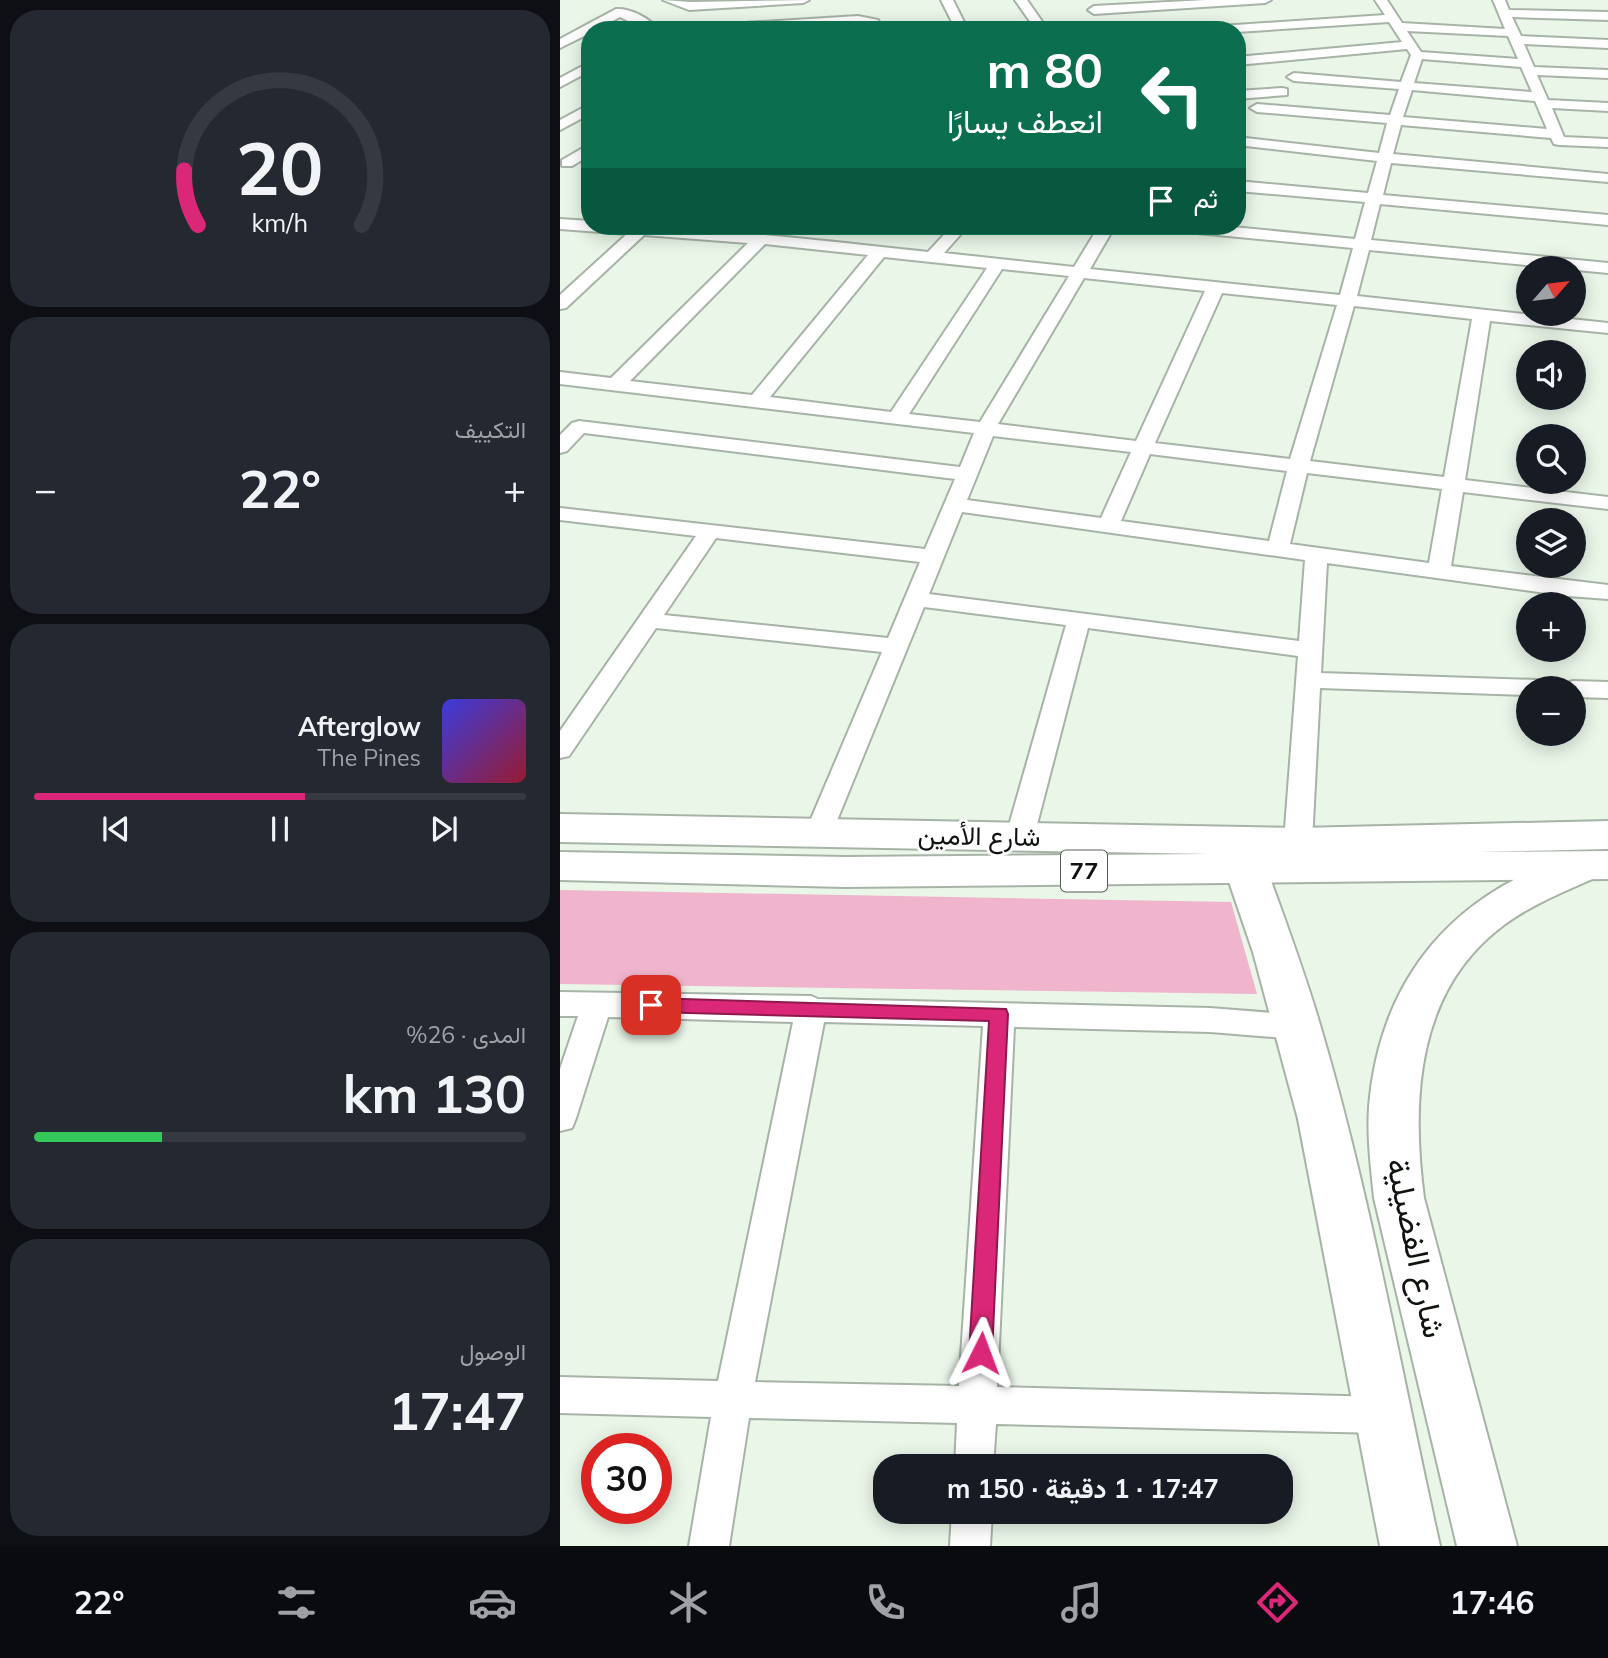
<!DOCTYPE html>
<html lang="ar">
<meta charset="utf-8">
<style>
:root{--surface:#171b24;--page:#242831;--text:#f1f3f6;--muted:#9ea1a6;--line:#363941;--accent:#db2777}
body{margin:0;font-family:Mulish,Vazirmatn,sans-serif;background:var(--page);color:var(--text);direction:rtl;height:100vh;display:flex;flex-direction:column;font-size:26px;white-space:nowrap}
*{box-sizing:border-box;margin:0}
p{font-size:23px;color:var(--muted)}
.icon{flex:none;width:38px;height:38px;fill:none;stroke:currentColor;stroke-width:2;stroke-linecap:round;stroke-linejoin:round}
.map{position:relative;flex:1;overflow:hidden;direction:ltr}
.drawer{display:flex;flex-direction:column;gap:10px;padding:10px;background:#0d0f14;width:560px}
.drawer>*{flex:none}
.guide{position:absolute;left:21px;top:21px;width:665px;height:214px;border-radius:28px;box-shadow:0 4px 18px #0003;direction:rtl;background:#0b6e4f;color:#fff;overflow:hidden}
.needle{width:46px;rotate:62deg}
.buttons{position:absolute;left:956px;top:256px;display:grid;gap:14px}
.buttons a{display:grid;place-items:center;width:70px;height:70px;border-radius:50%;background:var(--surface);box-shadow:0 4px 18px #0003;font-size:35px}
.speed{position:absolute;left:21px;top:1433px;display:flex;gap:14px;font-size:35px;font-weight:700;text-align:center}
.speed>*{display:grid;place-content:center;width:91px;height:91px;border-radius:50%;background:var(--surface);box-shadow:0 4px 18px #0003;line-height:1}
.speed .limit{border:10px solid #d22;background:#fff;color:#111}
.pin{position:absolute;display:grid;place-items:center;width:60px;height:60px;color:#fff;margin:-30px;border-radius:14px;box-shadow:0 4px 10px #0006}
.me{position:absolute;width:77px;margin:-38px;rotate:3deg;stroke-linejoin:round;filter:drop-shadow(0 0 5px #0008)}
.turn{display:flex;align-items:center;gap:24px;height:147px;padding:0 28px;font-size:32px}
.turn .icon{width:91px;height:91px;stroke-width:2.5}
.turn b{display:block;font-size:49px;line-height:60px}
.then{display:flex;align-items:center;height:66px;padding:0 28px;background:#0003;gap:14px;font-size:26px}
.big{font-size:52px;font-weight:700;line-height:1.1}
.drawer .card{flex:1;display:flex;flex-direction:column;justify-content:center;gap:10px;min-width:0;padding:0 24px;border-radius:28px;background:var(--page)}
.drawer .dial{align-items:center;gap:0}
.dial svg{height:182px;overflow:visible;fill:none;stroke:var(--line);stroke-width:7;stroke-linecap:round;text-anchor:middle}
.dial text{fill:var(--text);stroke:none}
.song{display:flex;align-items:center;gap:21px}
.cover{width:84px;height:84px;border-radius:10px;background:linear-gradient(135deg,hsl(240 70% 55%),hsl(350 70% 35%))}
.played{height:7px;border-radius:4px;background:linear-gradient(90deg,var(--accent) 55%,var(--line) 55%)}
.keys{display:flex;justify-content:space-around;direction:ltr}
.heat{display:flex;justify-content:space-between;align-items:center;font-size:38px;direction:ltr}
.charge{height:10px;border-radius:5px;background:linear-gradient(90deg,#34c759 26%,var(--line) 0)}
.trip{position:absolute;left:313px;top:1454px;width:420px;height:70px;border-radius:28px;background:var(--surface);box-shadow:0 4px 18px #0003;font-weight:700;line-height:70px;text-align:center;direction:rtl}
.dock{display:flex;height:112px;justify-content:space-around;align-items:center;background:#090b0e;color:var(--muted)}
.dock .icon{width:49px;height:49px}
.dock .on{color:var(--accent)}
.dock b{font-size:32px;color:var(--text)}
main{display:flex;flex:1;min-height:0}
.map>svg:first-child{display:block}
</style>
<main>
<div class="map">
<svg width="1048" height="1546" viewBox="0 0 1048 1546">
<rect width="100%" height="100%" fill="#e9f6e8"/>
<polygon fill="#f0b5cc" points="0,890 671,902 697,994 0,984"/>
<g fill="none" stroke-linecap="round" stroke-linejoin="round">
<defs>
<g id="street">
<polygon points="103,0 130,2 249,0 243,3 129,10"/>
<polygon points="381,0 393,0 408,30 396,30"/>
<polygon points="455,0 467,0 488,30 476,30"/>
<polygon points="645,0 711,0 705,3 534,14 528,10 534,6"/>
<path d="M815,0H827L842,23L945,29L933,0H945L949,10L1048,12V20L952,17L961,36L1048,40V48L964,44L974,67L1048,70V78L977,75L988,100L1048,103V111L992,108L1004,137L1048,139V147L999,145L994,144L991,138L841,125L833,154L1048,174V182L831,163L823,195L1048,215V225L820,204L811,240L1048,263V273L809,250L797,296L1048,323V333L930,321L905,480L1048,497V509L903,492L891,566L1048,585V599L1008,596L767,563L761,673L976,680L985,683L988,688H968V695L760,688L752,842L748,849L738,851L728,849L724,842L738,656L528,628L474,836L470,843L460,845L450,843L446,836L506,625L364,607L269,840L259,842L249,840L245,833L322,652L96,628L9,756L0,758V731L136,536L0,520V508L365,549L395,479L24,433L7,451L0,453V435L12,423L19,421L400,467L414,433L0,384V372L51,378L188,243L84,235L6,308L0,309V295L67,234L0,229V219L30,221V226C143,226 255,240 368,252L392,226H408L384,253L514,267L539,226H555L530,269L780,295L793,248L616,231L608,226H663L795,239L805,202L677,191V181L808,193L817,161L677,145V137L819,153L827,123L697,112L690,108L697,104L830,115L839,89L734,81L727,77L734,73L841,82L851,55L847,49L677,65V57L842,42L829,22L677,32V30H654L660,26L825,15ZM847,31L948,36L958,59L861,52ZM862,59L961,67L972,92L854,83ZM852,90L975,101L987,129L843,117ZM205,244L308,255L192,395L70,381ZM324,257L427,268L331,412L210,397ZM442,269L509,276L420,422L349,414ZM524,278L645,291L576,441L438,424ZM662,293L777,305L730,459L595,443ZM794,306L912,319L884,477L750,461ZM433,436L571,452L541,518L407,500ZM590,454L727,471L709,541L561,521ZM747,473L882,489L869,563L730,544ZM402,512L745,560L739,641L369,594ZM156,538L360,562L328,638L104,615Z"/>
<path d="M56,9C70,8 90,18 98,30H86L60,17L36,30H30V33L0,48V39Z"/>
<polygon points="298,16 318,20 323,30 311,30 309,26 298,24 199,30 147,29 153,25"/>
<polygon points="30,62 30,71 0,87 0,78"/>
<polygon points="722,88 727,89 727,95 677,99 677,91"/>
<polygon points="30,104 30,114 0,130 0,120"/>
<polygon points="30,144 30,155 12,166 2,166 2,160"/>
<polygon points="1013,681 1048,682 1048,698 1013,697 1013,688 1002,688 1004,684"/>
<path d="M0,992L251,996L258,999L650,1008L739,1015L750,1018L755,1027L750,1036L739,1039L650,1032L454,1027L437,1387L821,1397L835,1402L840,1415L835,1428L821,1433L436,1424L433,1466H395L397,1423L189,1418L169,1546H129L151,1417L0,1413V1377L158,1381L233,1022L48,1017L16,1118L12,1128L0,1131V1069L18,1016H0ZM264,1022L423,1026L399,1386L195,1382Z"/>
<polygon points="392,1512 432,1512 430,1546 390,1546"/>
</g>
<g id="secondary">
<path d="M1024,852L1039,856L1045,866L1039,876C1006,891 972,904 944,925C856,990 851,1100 864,1198L957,1546H897L814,1198C811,1168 807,1138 809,1107C820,974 898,888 1024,852Z"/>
<path d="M686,856L701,860L707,870C727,925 747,979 763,1035C812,1203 842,1376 880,1546H820L738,1119L693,952L665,870L671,860Z"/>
</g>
<polygon id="primary" points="0,814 738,828 1048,821 1048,849 916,852 1048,851 1048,879 285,887 0,880 0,852 285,857 650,854 0,842"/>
</defs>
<use href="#street" stroke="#a7b3a6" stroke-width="4"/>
<use href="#secondary" stroke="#a7b3a6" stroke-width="4"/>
<use href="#primary" stroke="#a7b3a6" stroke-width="4"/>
<use href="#street" fill="#fff" fill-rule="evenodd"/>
<use href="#secondary" fill="#fff" fill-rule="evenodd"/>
<use href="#primary" fill="#fff" fill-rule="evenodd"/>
</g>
<polygon fill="#db2777" stroke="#8e194d" stroke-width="2" points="91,998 446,1009 448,1014 432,1353 429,1361 421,1364 413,1361 409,1353 429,1021 91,1012 84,1010 82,1005 84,1000"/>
<g text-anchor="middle" stroke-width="6" stroke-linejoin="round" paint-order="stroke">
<rect fill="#fff" stroke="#575a56" stroke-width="2" x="501" y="850.5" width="46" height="41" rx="5"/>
<g font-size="24" font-weight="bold" fill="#0f130e">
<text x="524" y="879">77</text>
</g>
<g font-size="26" fill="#0f130e" stroke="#fff">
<text transform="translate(419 836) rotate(1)" y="9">شارع الأمين</text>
</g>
<g font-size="32" fill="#0f130e" stroke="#fff">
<text transform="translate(856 1248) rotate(78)" y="11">شارع الفضيلية</text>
</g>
</g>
</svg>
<div class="buttons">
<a><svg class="needle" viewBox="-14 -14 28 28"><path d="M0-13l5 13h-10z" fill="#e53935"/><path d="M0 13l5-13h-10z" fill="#9ea1a6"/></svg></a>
<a><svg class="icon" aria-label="sound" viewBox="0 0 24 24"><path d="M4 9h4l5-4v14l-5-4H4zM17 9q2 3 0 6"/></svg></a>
<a><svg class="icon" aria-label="search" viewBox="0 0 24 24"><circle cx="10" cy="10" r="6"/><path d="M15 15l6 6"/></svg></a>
<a><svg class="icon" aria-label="layers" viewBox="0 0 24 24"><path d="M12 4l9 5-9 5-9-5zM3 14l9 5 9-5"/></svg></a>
<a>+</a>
<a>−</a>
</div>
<div class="speed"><div class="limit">30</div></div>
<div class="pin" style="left:91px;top:1005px;background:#d93025"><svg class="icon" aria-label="arrive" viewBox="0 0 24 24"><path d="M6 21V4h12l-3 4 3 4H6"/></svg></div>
<svg class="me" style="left:421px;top:1353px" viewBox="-20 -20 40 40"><path d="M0-17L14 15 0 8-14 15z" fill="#db2777" stroke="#fff" stroke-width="4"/></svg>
<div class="trip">17:47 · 1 دقيقة · 150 m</div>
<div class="guide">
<div class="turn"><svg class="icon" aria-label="left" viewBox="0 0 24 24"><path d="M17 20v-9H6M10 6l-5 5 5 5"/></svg><div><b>80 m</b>انعطف يسارًا</div></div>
<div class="then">ثم<svg class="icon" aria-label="arrive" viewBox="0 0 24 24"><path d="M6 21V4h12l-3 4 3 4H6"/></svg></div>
</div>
</div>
<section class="drawer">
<div class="card dial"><svg viewBox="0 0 100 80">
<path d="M14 69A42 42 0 1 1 86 69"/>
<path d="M14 69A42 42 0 0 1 8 45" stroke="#db2777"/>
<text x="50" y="56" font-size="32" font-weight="700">20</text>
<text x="50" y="72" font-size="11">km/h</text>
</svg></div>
<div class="card"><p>التكييف</p>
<div class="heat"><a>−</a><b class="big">22°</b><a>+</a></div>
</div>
<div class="card">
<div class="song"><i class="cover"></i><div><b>Afterglow</b><p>The Pines</p></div></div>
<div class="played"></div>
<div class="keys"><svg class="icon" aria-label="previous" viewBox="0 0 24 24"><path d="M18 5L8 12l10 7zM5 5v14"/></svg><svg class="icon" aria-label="pause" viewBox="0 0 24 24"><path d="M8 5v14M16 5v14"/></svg><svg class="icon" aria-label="next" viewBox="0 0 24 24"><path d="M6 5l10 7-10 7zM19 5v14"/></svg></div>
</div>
<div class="card"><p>المدى · 26%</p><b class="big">130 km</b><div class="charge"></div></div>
<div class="card"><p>الوصول</p><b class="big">17:47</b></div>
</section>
</main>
<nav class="dock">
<b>17:46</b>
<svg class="icon on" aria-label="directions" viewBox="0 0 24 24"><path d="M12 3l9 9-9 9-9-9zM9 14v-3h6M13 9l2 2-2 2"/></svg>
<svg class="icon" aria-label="music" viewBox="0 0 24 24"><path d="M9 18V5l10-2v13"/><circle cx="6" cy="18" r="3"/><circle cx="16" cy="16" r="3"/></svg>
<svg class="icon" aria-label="phone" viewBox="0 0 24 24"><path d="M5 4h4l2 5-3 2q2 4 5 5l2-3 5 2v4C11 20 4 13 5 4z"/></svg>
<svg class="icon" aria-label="climate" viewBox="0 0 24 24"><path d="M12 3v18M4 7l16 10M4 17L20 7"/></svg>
<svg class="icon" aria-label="car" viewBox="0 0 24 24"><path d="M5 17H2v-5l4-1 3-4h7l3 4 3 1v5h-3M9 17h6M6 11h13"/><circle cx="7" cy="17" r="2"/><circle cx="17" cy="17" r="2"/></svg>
<svg class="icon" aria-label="filters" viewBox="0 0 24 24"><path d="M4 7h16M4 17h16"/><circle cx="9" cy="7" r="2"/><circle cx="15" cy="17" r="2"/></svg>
<b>22°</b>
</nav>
